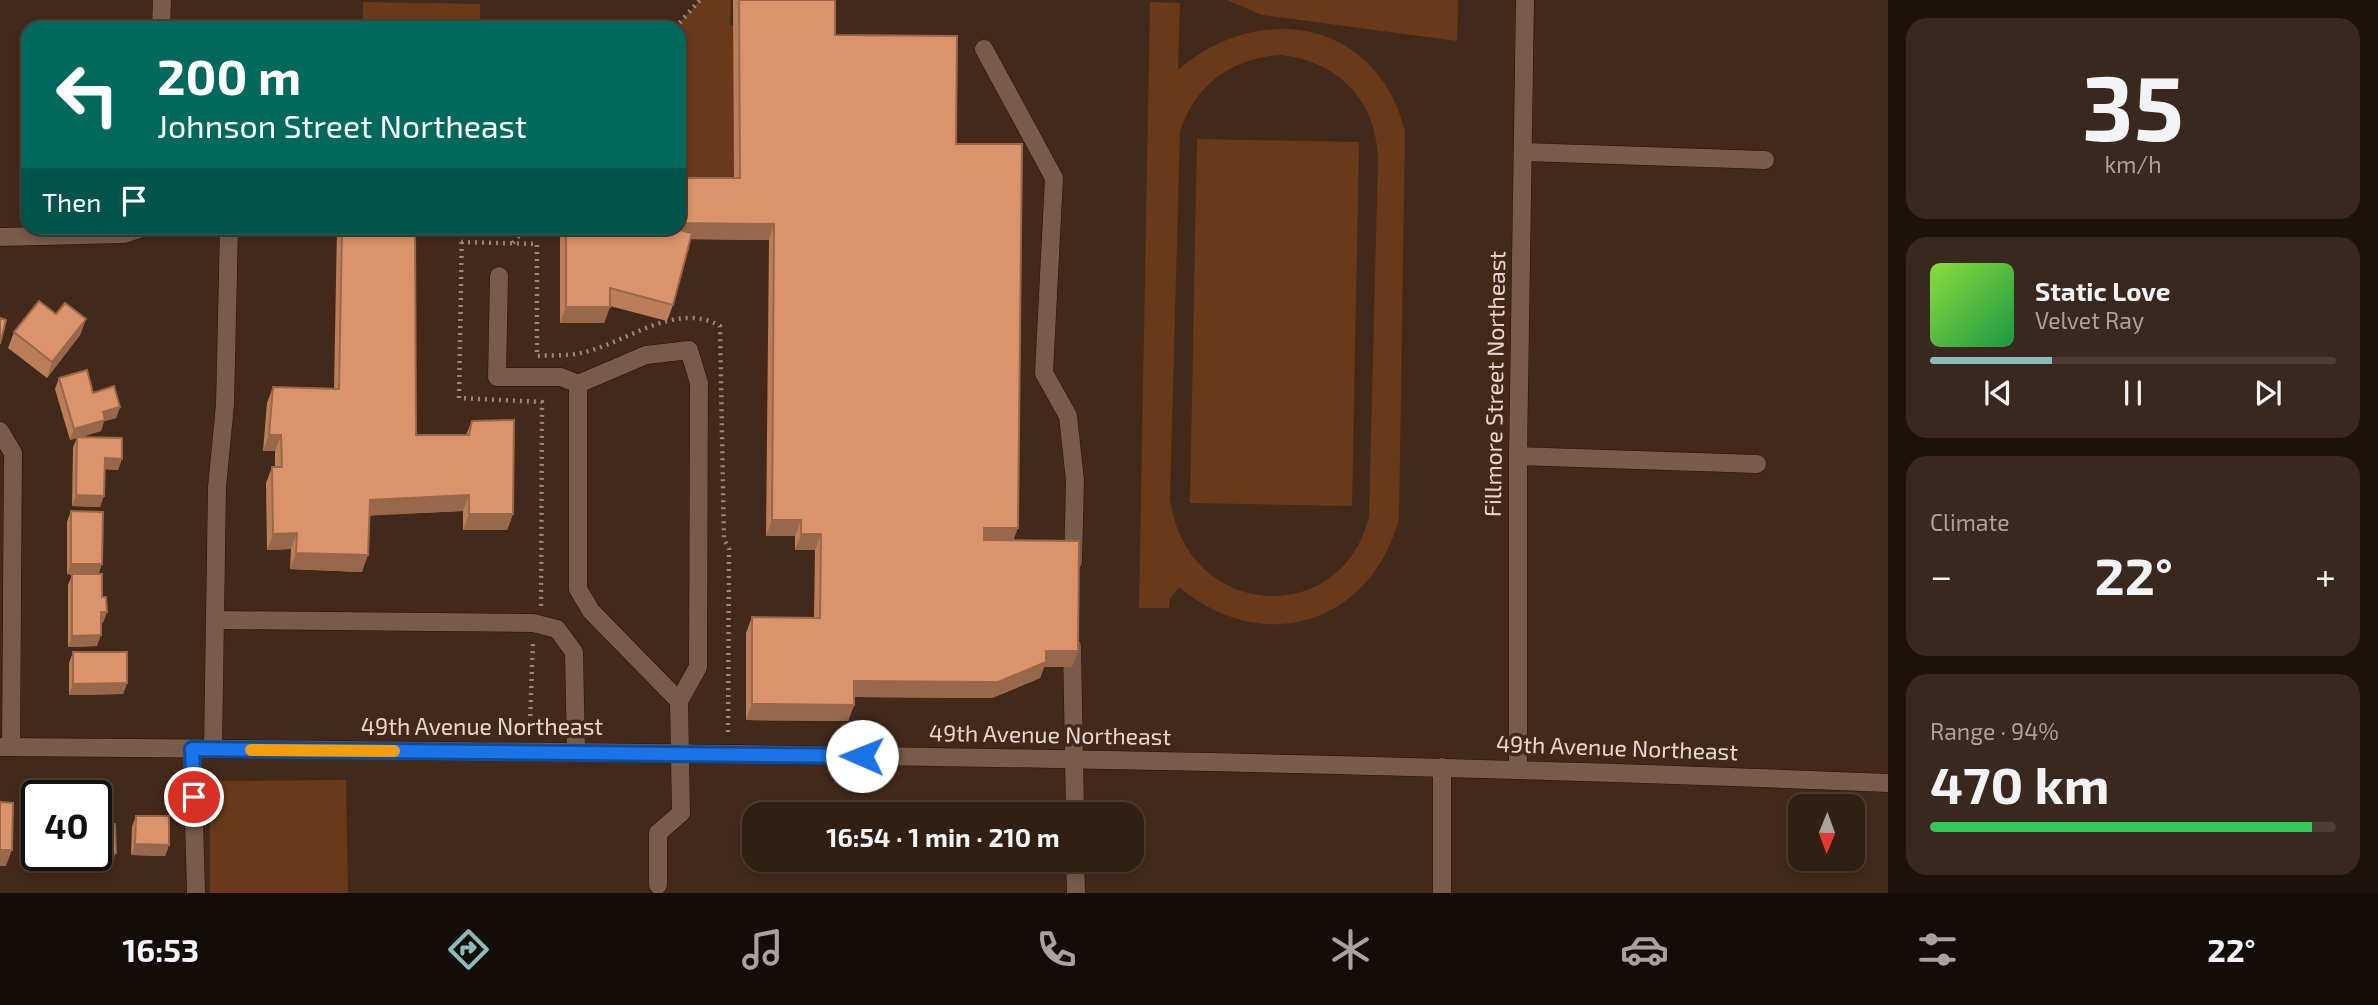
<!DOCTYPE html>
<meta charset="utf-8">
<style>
:root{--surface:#321f14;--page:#3a271d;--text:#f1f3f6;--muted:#a8a2a0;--line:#4d3d34;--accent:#8bbbb9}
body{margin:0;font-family:"Exo 2",sans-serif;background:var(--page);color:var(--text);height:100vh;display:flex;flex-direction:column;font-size:26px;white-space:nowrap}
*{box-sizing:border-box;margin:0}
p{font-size:23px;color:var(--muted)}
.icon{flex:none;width:38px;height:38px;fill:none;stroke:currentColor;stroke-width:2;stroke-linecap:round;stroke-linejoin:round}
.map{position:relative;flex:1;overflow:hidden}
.side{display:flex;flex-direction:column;gap:18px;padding:18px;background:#1c110b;width:490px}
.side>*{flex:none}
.hud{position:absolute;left:21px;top:21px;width:665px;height:214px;border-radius:21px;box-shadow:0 4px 10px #0003,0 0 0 2px var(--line);background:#00695c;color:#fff;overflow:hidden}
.needle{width:46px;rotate:181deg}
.controls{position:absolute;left:1788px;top:794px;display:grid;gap:14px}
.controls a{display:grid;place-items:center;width:77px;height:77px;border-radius:14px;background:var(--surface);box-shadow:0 4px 10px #0003,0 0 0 2px var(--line);font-size:35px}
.speed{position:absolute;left:21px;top:780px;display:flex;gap:14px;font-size:35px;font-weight:700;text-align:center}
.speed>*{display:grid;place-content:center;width:91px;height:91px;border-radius:50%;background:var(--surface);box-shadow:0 4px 10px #0003,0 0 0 2px var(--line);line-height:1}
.speed .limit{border:4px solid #111;border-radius:10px;background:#fff;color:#111}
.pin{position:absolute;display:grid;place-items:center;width:60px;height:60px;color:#fff;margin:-30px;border:4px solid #fff;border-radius:50%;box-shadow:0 2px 7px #0007}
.me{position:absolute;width:77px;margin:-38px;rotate:271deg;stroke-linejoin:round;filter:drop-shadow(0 0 5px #0008)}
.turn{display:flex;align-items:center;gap:24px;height:147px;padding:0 21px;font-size:32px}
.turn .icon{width:91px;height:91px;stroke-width:2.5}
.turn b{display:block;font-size:49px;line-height:60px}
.then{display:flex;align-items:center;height:66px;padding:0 21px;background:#0003;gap:14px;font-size:26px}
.big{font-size:52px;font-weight:700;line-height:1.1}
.side .card{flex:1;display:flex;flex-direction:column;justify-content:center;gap:10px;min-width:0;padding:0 24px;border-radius:21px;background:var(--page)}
.side .dial{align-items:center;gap:0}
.dial b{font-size:91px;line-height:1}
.song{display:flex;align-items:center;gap:21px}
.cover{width:84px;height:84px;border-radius:10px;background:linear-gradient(135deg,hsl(90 70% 55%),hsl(140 70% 35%))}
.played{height:7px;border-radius:4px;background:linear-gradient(90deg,var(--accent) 30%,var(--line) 30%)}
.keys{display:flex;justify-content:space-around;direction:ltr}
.heat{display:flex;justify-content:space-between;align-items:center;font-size:38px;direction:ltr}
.charge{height:10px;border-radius:5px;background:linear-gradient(90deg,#34c759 94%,var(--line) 0)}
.trip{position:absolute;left:742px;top:802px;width:402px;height:70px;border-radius:21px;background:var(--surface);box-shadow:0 4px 10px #0003,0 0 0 2px var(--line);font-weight:700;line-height:70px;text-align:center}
.dock{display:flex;height:112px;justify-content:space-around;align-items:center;background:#140c08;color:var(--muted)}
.dock .icon{width:49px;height:49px}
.dock .selected{color:var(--accent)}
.dock b{font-size:32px;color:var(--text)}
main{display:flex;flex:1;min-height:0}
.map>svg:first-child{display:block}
</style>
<main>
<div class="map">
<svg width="1888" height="893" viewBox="0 0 1888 893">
<rect width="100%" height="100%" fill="#43291a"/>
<g fill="#6a3919" fill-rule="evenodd">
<polygon points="700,0 731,0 730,25 735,26 734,194 679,194 679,28 675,28"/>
<polygon points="1227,0 1458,0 1457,41 1262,15"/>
<polygon points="363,2 480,4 480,28 363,28"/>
<path d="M1150,2L1180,3L1178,70C1259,0 1377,19 1405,131L1399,519C1370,625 1263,657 1179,587L1170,599L1169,608H1139ZM1281,55C1338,61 1377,101 1378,159L1369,517C1340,632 1184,618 1170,498L1180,131C1196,84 1232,58 1281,55Z"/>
<polygon points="1197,139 1359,142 1352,506 1190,503"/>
<polygon points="346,780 348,893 210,893 210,781"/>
</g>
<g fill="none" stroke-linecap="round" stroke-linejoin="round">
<defs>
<g id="minor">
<polyline points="161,28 162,0"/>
<polyline points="984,49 1054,178 1044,373 1068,416 1075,480 1073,562"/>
<polyline points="1523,152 1765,160"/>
<polyline points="0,237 124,234 142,228"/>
<polyline points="499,276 497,377 561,377 578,384"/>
<polyline points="0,431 13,453 11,747"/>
<polyline points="1518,456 1757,464"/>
<polyline points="216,620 533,623 557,629 574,652 576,752"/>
<polyline points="1072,646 1075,814"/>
<path d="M0,747C629,752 1259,757 1888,783"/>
<polyline points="192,749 196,893"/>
<polyline points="213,749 217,487 225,405 229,228"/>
<polyline points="1442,767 1442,893"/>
<polyline points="1518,768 1518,456 1525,0"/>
<polyline points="1075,859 1076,893"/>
<polyline points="658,885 658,833 681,813 679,701 698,667 699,383 689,350 646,355 578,384 578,589 591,611 679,701"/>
</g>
</defs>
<use href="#minor" stroke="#291104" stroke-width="19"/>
<g stroke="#9c867b" stroke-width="4.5" stroke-dasharray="2 5" stroke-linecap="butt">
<polyline points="675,28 700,0"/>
<polyline points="462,228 459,398 542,402 541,606"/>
<path d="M461,242L537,244V356C551,355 567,356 581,353C625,344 676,300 720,326L724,539L729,549L728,735"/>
<polyline points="513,243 525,228"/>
<polyline points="530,723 533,641"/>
</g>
<use href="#minor" stroke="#785b4b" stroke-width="18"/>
</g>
<g fill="#bb7e5b">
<polygon points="733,0 835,0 835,35 956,144 1014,540 1072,667 1044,667 1040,678 992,698 854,697 854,705 848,721 746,720 746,633 752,617 814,618 815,550 795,550 795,536 766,536 769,240 690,239 673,305 667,321 610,306 604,323 560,323 560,228 679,228 734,178"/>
<polygon points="337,228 415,228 416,435 466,435 472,421 513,514 507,530 463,530 463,511 370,515 362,572 290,569 291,549 267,550 266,483 272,467 275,467 275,451 263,451 267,403 273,387 334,388"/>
<polygon points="56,314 86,319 80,335 47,378 8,348 14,332"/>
<polygon points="59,378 93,393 120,407 116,418 104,421 101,431 81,437 118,470 105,469 100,507 72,506 73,447 77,438 70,440 55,389"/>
<polygon points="71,511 102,564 98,574 103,623 101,623 97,646 68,647 68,585 72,575 67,574 67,522"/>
<polygon points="73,652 127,683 123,694 69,695 69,663"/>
<polygon points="35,809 37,809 37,849 31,849 31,820"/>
<polygon points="136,816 169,845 165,856 131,855 132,827"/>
<polygon points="97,825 114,858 96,859"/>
</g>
<g fill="#99674a">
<polygon points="679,223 774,224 769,240 670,239 674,228 679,228"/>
<polygon points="566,307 610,307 604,323 560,323"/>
<polygon points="86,319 80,335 47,378 52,362"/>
<polygon points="120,407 116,418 104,421 101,431 70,440 74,429 103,412"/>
<polygon points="269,435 281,435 275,451 263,451"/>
<polygon points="105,458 122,459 118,470 101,469"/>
<polygon points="76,495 104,496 100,507 72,506"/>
<polygon points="469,495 463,511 364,516 370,500"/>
<polygon points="469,514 513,514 507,530 463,530"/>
<polygon points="772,520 801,520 795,536 766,536"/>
<polygon points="984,528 1018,528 1012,544 978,544"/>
<polygon points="297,533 291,549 267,550 273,534"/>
<polygon points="801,534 821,534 815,550 795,550"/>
<polygon points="296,553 368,555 362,572 290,569"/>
<polygon points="71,564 102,564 98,575 67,574"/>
<polygon points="101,612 107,612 103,623 97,623"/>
<polygon points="101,635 97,646 68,647 72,636"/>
<polygon points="1046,651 1078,651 1072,667 1044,667 1040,678 992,698 848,697 854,681"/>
<polygon points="127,683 123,694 69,695 73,684"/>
<polygon points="752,704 854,705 848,721 746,720"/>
<polygon points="35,838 37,838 37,849 31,849"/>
<polygon points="135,844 169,845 165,856 131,855"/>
<polygon points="0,850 12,850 6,866 0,866"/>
<polygon points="98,853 116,853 114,858 96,859"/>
</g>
<g fill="#da936a" stroke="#99674a" stroke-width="2">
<polygon points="739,0 835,0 835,35 957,36 956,144 1022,144 1018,528 984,528 984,540 1079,541 1078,651 1046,651 1046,662 998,682 854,681 854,705 752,704 752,617 820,618 821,534 801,534 801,520 772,520 774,224 679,223 679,178 740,178"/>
<polygon points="342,228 415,228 416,435 469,435 472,421 514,420 513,514 469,514 469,495 370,500 368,555 296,553 297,533 273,534 272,467 282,467 281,435 269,435 273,387 339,389"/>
<polygon points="566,228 675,228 675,229 692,233 673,305 610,288 610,307 566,307"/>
<polygon points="39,301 56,314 65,303 86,319 52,362 14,332"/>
<polygon points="0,318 6,320 0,344"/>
<polygon points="87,370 93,393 114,386 120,407 103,412 105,420 74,429 59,378"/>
<polygon points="77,437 122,438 122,459 105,458 104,496 76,495"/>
<polygon points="71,511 103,512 102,564 71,564"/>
<polygon points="72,574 102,574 102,597 106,597 107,612 101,612 101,635 72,636"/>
<polygon points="73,652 127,652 127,683 73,684"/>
<polygon points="0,802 13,803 12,850 0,850"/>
<rect x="35" y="809" width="2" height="29"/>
<polygon points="136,816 169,816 169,845 135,844"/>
<polygon points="115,824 116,853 98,853 97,825"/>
</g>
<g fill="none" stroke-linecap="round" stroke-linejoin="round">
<defs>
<polyline id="route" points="194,797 192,749 862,756"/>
</defs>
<use href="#route" stroke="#114b97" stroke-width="18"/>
<use href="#route" stroke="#1a73e8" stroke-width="12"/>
<polyline stroke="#f59e0b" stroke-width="12" points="251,750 394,751"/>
</g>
<g text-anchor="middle" stroke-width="7" stroke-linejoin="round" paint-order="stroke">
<g font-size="23" fill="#e7d6cd" stroke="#43291a">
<text transform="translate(1495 384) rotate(-89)" y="8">Fillmore Street Northeast</text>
<text x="482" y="735">49th Avenue Northeast</text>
<text transform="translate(1050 735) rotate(1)" y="8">49th Avenue Northeast</text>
<text transform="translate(1617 748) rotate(2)" y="8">49th Avenue Northeast</text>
</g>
</g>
</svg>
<div class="controls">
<a><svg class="needle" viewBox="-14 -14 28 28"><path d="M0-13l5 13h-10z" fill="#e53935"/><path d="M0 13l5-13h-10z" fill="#a8a2a0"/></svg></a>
</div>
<div class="speed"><div class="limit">40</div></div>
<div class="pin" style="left:194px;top:797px;background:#d93025"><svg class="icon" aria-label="arrive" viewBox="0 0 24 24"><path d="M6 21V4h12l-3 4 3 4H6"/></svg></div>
<svg class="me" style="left:862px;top:756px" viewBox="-20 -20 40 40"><circle r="19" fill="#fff"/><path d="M0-13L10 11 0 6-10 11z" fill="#1a73e8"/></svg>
<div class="trip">16:54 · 1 min · 210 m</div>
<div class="hud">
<div class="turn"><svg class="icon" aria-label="left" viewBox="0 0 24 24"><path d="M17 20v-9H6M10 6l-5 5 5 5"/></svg><div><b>200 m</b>Johnson Street Northeast</div></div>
<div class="then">Then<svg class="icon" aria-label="arrive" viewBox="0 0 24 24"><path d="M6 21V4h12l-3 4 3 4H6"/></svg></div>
</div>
</div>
<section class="side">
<div class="card dial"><b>35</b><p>km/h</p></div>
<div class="card">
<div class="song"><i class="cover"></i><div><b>Static Love</b><p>Velvet Ray</p></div></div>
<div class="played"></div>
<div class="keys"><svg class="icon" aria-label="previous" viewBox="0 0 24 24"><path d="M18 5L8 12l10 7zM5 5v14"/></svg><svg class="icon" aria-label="pause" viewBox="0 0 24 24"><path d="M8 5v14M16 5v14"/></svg><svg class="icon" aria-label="next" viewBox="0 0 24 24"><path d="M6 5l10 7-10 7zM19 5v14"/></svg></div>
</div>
<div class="card"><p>Climate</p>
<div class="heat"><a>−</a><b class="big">22°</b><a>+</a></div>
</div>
<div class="card"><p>Range · 94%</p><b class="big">470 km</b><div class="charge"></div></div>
</section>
</main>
<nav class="dock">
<b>16:53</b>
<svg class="icon selected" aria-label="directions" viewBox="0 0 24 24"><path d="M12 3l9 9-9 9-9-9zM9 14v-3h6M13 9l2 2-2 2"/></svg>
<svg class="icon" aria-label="music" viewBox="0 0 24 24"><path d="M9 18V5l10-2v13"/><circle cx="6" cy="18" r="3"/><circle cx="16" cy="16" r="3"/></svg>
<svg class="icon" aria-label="phone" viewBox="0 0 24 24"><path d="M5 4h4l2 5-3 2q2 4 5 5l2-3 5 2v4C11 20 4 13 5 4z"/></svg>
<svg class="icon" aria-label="climate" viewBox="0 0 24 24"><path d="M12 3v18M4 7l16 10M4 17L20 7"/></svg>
<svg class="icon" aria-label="car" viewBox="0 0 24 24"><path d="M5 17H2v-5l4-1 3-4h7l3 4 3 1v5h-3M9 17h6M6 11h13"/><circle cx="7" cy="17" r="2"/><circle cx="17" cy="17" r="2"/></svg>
<svg class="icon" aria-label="filters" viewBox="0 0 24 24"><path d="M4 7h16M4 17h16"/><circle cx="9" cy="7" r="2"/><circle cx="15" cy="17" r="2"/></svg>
<b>22°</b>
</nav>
